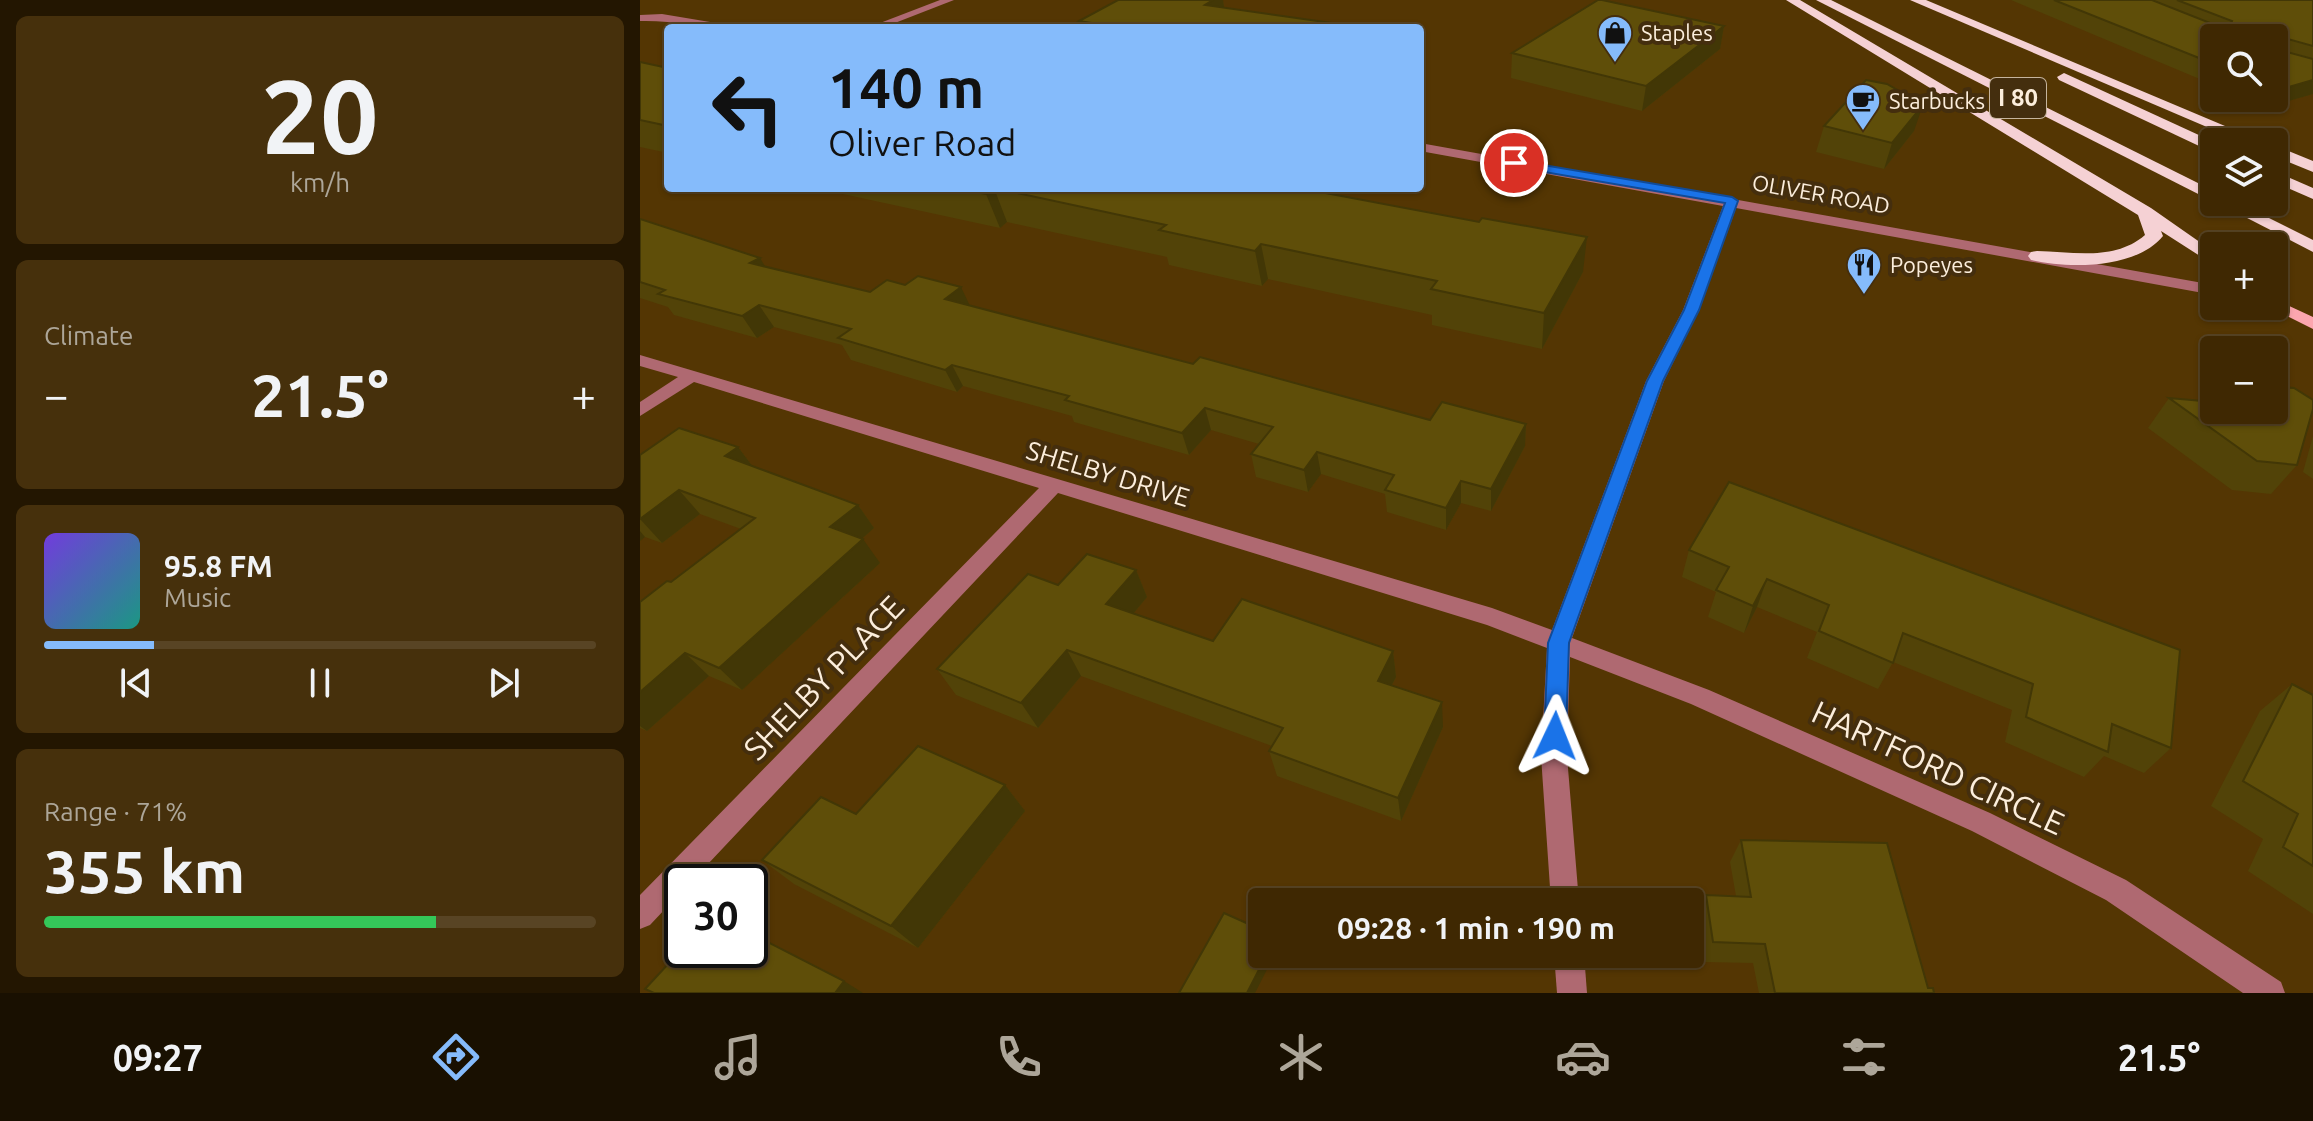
<!DOCTYPE html>
<meta charset="utf-8">
<style>
:root{--surface:#3f2802;--page:#46300c;--text:#f1f3f6;--muted:#ada699;--line:#584424;--accent:#85bbfb}
body{margin:0;font-family:Ubuntu,sans-serif;background:var(--page);color:var(--text);height:100vh;display:flex;flex-direction:column;font-size:30px;white-space:nowrap}
*{box-sizing:border-box;margin:0}
p{font-size:26px;color:var(--muted)}
.icon{flex:none;width:44px;height:44px;fill:none;stroke:currentColor;stroke-width:2;stroke-linecap:round;stroke-linejoin:round}
.map{position:relative;flex:1;overflow:hidden}
.drawer{display:flex;flex-direction:column;gap:16px;padding:16px;background:#231601;width:640px}
.drawer>*{flex:none}
.guide{position:absolute;left:24px;top:24px;width:760px;height:168px;border-radius:8px;box-shadow:0 2px 6px #0004,0 0 0 2px var(--line);background:#85bbfb;color:#111;overflow:hidden}
.buttons{position:absolute;left:1560px;top:24px;display:grid;gap:16px}
.buttons a{display:grid;place-items:center;width:88px;height:88px;border-radius:8px;background:var(--surface);box-shadow:0 2px 6px #0004,0 0 0 2px var(--line);font-size:40px}
.speed{position:absolute;left:24px;top:864px;display:flex;gap:16px;font-size:40px;font-weight:700;text-align:center}
.speed>*{display:grid;place-content:center;width:104px;height:104px;border-radius:50%;background:var(--surface);box-shadow:0 2px 6px #0004,0 0 0 2px var(--line);line-height:1}
.speed .limit{border:4px solid #111;border-radius:12px;background:#fff;color:#111}
.pin{position:absolute;display:grid;place-items:center;width:68px;height:68px;color:#fff;margin:-34px;border:4px solid #fff;border-radius:50%;box-shadow:0 2px 8px #0007}
.me{position:absolute;width:88px;margin:-44px;rotate:2deg;stroke-linejoin:round;filter:drop-shadow(0 0 6px #0008)}
.turn{display:flex;align-items:center;gap:28px;height:168px;padding:0 32px;font-size:36px}
.turn .icon{width:104px;height:104px;stroke-width:2.5}
.turn b{display:block;font-size:56px;line-height:68px}
.big{font-size:60px;font-weight:700;line-height:1.1}
.drawer .tile{flex:1;display:flex;flex-direction:column;justify-content:center;gap:12px;min-width:0;padding:0 28px;border-radius:12px;background:var(--page)}
.drawer .dial{align-items:center;gap:0}
.dial b{font-size:104px;line-height:1}
.song{display:flex;align-items:center;gap:24px}
.cover{width:96px;height:96px;border-radius:12px;background:linear-gradient(135deg,hsl(260 70% 55%),hsl(170 70% 35%))}
.played{height:8px;border-radius:4px;background:linear-gradient(90deg,var(--accent) 20%,var(--line) 20%)}
.keys{display:flex;justify-content:space-around;direction:ltr}
.heat{display:flex;justify-content:space-between;align-items:center;font-size:44px;direction:ltr}
.charge{height:12px;border-radius:6px;background:linear-gradient(90deg,#34c759 71%,var(--line) 0)}
.trip{position:absolute;left:608px;top:888px;width:456px;height:80px;border-radius:8px;background:var(--surface);box-shadow:0 2px 6px #0004,0 0 0 2px var(--line);font-weight:700;line-height:80px;text-align:center}
.menu{display:flex;height:128px;justify-content:space-around;align-items:center;background:#191001;color:var(--muted)}
.menu .icon{width:56px;height:56px}
.menu .selected{color:var(--accent)}
.menu b{font-size:36px;color:var(--text)}
main{display:flex;flex:1;min-height:0}
.map>svg:first-child{display:block}
</style>
<main>
<section class="drawer">
<div class="tile dial"><b>20</b><p>km/h</p></div>
<div class="tile"><p>Climate</p>
<div class="heat"><a>−</a><b class="big">21.5°</b><a>+</a></div>
</div>
<div class="tile">
<div class="song"><i class="cover"></i><div><b>95.8 FM</b><p>Music</p></div></div>
<div class="played"></div>
<div class="keys"><svg class="icon" aria-label="previous" viewBox="0 0 24 24"><path d="M18 5L8 12l10 7zM5 5v14"/></svg><svg class="icon" aria-label="pause" viewBox="0 0 24 24"><path d="M8 5v14M16 5v14"/></svg><svg class="icon" aria-label="next" viewBox="0 0 24 24"><path d="M6 5l10 7-10 7zM19 5v14"/></svg></div>
</div>
<div class="tile"><p>Range · 71%</p><b class="big">355 km</b><div class="charge"></div></div>
</section>
<div class="map">
<svg width="1673" height="993" viewBox="0 0 1673 993">
<rect width="100%" height="100%" fill="#543603"/>
<g fill="none" stroke-linecap="round" stroke-linejoin="round">
<g fill="#af6971" fill-rule="evenodd">
<polygon points="300,0 314,0 242,28 227,28"/>
<path d="M22,14L88,25L93,28C62,28 31,20 0,21V15Z"/>
<polygon points="780,143 1574,285 1574,295 1096,208 1059,310 1024,381 932,638 1069,690 1350,813 1486,880 1641,982 1645,993 1603,993 1466,900 1332,831 1051,704 930,657 927,756 939,902 911,902 901,756 907,648 847,625 418,493 51,882 42,882 42,891 10,925 0,929 0,895 399,488 54,382 0,416 0,402 38,377 0,366 0,355 852,608 912,630 1006,381 1043,310 1083,206 780,151"/>
<polygon points="914,954 944,954 947,993 917,993"/>
</g>
<polygon fill="#fca6af" fill-rule="evenodd" points="1634,299 1673,317 1673,329 1629,307 1634,306"/>
<g fill="#f5d1d4" fill-rule="evenodd">
<path d="M1146,0H1160L1511,208L1574,252V265L1521,231L1523,236C1496,269 1429,269 1391,260L1388,256L1391,252L1397,251C1434,252 1475,261 1505,235L1498,215Z"/>
<polygon points="1176,0 1191,0 1574,191 1574,202"/>
<polygon points="1270,0 1286,0 1623,142 1602,142"/>
<polygon points="1424,73 1574,142 1574,153 1419,80 1417,77"/>
<polygon points="1634,145 1673,161 1673,172 1634,156"/>
<polygon points="1634,171 1673,188 1673,199 1634,182"/>
<polygon points="1576,202 1597,202 1673,240 1673,252"/>
<polygon points="1634,297 1645,304 1642,308 1627,307 1634,306"/>
</g>
</g>
<g fill="#524308">
<polygon points="478,0 583,0 584,8 727,28 441,28 439,21"/>
<polygon points="1371,0 1673,0 1673,94 1627,107 1605,98 1634,98 1634,38 1574,38 1574,85"/>
<polygon points="1084,26 1080,49 1002,111 871,78 872,53"/>
<polygon points="0,62 28,68 28,153 0,147"/>
<polygon points="1184,126 1274,131 1244,169 1176,152"/>
<polygon points="175,188 659,188 943,272 902,349 792,325 792,315 628,279 622,286 529,265 527,257 367,222 360,228"/>
<polygon points="0,219 126,267 230,292 329,305 553,364 790,420 886,424 885,446 851,511 821,503 806,530 747,512 745,494 681,474 668,492 616,477 611,454 619,444 571,430 549,455 434,422 432,416 323,386 317,392 211,360 202,345 134,327 117,338 34,315 28,307 0,298"/>
<polygon points="1529,398 1657,465 1631,494 1592,490 1508,428"/>
<polygon points="1673,436 1673,479 1663,472"/>
<polygon points="98,447 113,467 218,505 234,528 221,539 240,563 102,690 69,676 7,731 0,728 0,602 31,582 101,529 60,514 22,543 5,537 0,541 0,455"/>
<polygon points="1089,482 1531,748 1504,773 1464,756 1444,777 1365,742 1372,710 1253,662 1238,689 1167,658 1177,632 1117,607 1104,633 1068,617 1076,592 1042,577 1049,550"/>
<polygon points="496,570 507,597 493,614 573,641 753,651 756,677 752,685 803,727 761,821 637,776 629,751 632,746 441,676 398,728 316,695 297,669 418,585"/>
<polygon points="1652,684 1673,695 1673,914 1608,871 1623,839 1571,806 1620,711"/>
<polygon points="365,785 385,811 278,948 154,884 122,860 216,814"/>
<polygon points="1101,840 1288,988 1294,993 1119,993 1113,963 1063,962 1057,916 1066,895 1096,896 1090,862"/>
</g>
<g fill="#423706">
<polygon points="573,0 583,0 586,21 565,5"/>
<polygon points="1084,26 1080,49 1002,111 1006,86"/>
<polygon points="1673,80 1673,94 1627,107 1638,90"/>
<polygon points="1283,105 1274,131 1244,169 1252,143"/>
<polygon points="354,188 367,222 360,228 346,194"/>
<polygon points="947,237 943,272 902,349 904,313"/>
<polygon points="621,244 628,279 622,286 615,251"/>
<polygon points="120,258 133,279 110,263"/>
<polygon points="321,287 331,308 305,299"/>
<polygon points="119,305 134,327 117,338 102,316"/>
<polygon points="312,365 323,386 317,392 305,370"/>
<polygon points="565,408 571,430 549,455 542,433"/>
<polygon points="886,424 885,446 851,511 851,489"/>
<polygon points="98,447 116,471 85,456"/>
<polygon points="677,452 681,474 668,492 664,470"/>
<polygon points="821,481 821,503 806,530 806,508"/>
<polygon points="39,490 60,514 22,543 0,519"/>
<polygon points="218,505 234,528 208,551 190,527"/>
<polygon points="0,531 5,537 0,541"/>
<polygon points="223,539 240,563 102,690 79,668"/>
<polygon points="496,570 507,597 479,631 466,604"/>
<polygon points="1127,579 1117,607 1104,633 1113,606"/>
<polygon points="427,650 441,676 398,728 381,703"/>
<polygon points="753,651 756,677 741,706 738,681"/>
<polygon points="45,653 69,676 7,731 0,726 0,692"/>
<polygon points="802,702 803,727 761,821 758,798"/>
<polygon points="365,785 385,811 278,948 251,926"/>
<polygon points="627,954 635,954 615,993 607,993"/>
<polygon points="204,981 223,993 195,993"/>
</g>
<g fill="#5f4e09" stroke="#423706" stroke-width="2">
<polygon points="478,0 573,0 565,5 727,28 483,28 439,21"/>
<polygon points="958,0 962,0 1084,26 1006,86 872,53"/>
<polygon points="1414,0 1512,0 1580,27 1590,25 1592,21 1537,0 1673,0 1673,46 1644,38 1641,41 1643,51 1673,59 1673,80 1638,90 1634,89 1634,38 1574,38 1574,64"/>
<polygon points="0,62 28,68 28,126 0,120"/>
<polygon points="1226,80 1247,84 1283,105 1252,143 1184,126"/>
<polygon points="317,188 659,188 839,222 842,218 947,237 904,313 791,289 797,281 621,244 615,251 519,230 526,225 354,188 346,194"/>
<polygon points="0,219 120,258 110,263 230,292 247,280 265,285 278,276 321,287 305,299 553,364 560,357 790,420 802,402 886,424 851,489 821,481 806,508 745,490 754,475 677,452 664,470 611,454 633,427 565,408 542,433 425,400 429,396 312,365 305,370 198,338 211,329 119,305 102,316 18,294 25,290 0,282"/>
<polygon points="1634,387 1654,388 1673,400 1673,409 1657,465 1617,461 1529,398 1574,402 1574,410 1634,410"/>
<polygon points="39,428 98,447 85,456 218,505 190,527 223,539 79,668 45,653 0,692 0,602 27,581 31,582 115,518 39,490 0,519 0,455"/>
<polygon points="1089,482 1540,650 1531,748 1472,724 1468,752 1386,717 1393,684 1263,633 1253,663 1179,631 1189,605 1127,579 1113,606 1076,590 1089,567 1049,550"/>
<polygon points="447,554 496,570 466,604 573,641 602,599 753,651 738,681 802,702 758,798 629,751 643,728 427,650 381,703 297,669 388,574 418,585"/>
<polygon points="1652,684 1673,695 1673,866 1643,847 1658,814 1603,781"/>
<polygon points="278,746 365,785 251,926 122,860 181,797 216,814"/>
<polygon points="1101,840 1247,843 1288,988 1293,988 1294,993 1135,993 1125,944 1073,942 1066,895 1111,897"/>
<polygon points="584,913 622,930 622,954 627,954 607,993 539,993"/>
<polygon points="110,933 204,981 195,993 14,993 5,989 42,949 42,950 110,950"/>
</g>
<polygon fill="#1a73e8" stroke="#114b97" stroke-width="2" points="874,160 1092,197 1098,201 1059,310 1023,381 929,643 926,736 923,743 915,746 907,743 904,736 908,643 1007,381 1044,310 1085,203 870,166 868,163"/>
<defs>
<symbol id="shop-pin" viewBox="-11 -11 22 30"><path d="M0 17L-7.5 6A9.5 9.5 0 1 1 7.5 6Z" fill="#85bbfb" stroke="#442e0e"/><path d="M-5-2.5h2.3a2.7 3.5 0 0 1 5.4 0H5L5.5 6h-11ZM-1.5-2.5h3a1.5 2.3 0 0 0-3 0Z" fill="#111"/></symbol>
<symbol id="cafe-pin" viewBox="-11 -11 22 30"><path d="M0 17L-7.5 6A9.5 9.5 0 1 1 7.5 6Z" fill="#85bbfb" stroke="#442e0e"/><path d="M-5.5-4.5H6V0H3Q3 3.5 0 3.5H-2.5Q-5.5 3.5-5.5 0ZM3-3.2v2h1.7v-2ZM-6 4.5H4V6H-6Z" fill="#111"/></symbol>
<symbol id="restaurant-pin" viewBox="-11 -11 22 30"><path d="M0 17L-7.5 6A9.5 9.5 0 1 1 7.5 6Z" fill="#85bbfb" stroke="#442e0e"/><path d="M-5-6h1v4h1v-4h1v4h1v-4h1v5L-1.5 .5V6h-2V.5L-5-1ZM5-6V6H3V1.5H1.5Q1.5-4 5-6Z" fill="#111"/></symbol>
</defs>
<g fill-rule="evenodd">
<use href="#shop-pin" x="955" y="13" width="40" height="54"/>
<use href="#cafe-pin" x="1203" y="81" width="40" height="54"/>
<use href="#restaurant-pin" x="1204" y="245" width="40" height="54"/>
</g>
<g text-anchor="middle" stroke-width="8" stroke-linejoin="round" paint-order="stroke">
<g font-size="22" fill="#fceedc" stroke="#442e0e" text-anchor="start">
<text x="1001" y="41">Staples</text>
<text x="1249" y="109">Starbucks</text>
<text x="1250" y="273">Popeyes</text>
</g>
<g font-size="22" fill="#fceedc" stroke="#442e0e">
<text transform="translate(1181 194) rotate(10)" y="8">OLIVER ROAD</text>
</g>
<rect fill="#442e0e" stroke="#c5b49e" stroke-width="2" x="1350" y="78" width="56" height="40" rx="6"/>
<g font-size="24" font-weight="bold" fill="#fceedc">
<text x="1378" y="106">I 80</text>
</g>
<g font-size="26" fill="#fceedc" stroke="#442e0e">
<text transform="translate(468 474) rotate(17)" y="9">SHELBY DRIVE</text>
</g>
<g font-size="32" fill="#fceedc" stroke="#442e0e">
<text transform="translate(184 678) rotate(-46)" y="11">SHELBY PLACE</text>
<text transform="translate(1298 768) rotate(25)" y="11">HARTFORD CIRCLE</text>
</g>
</g>
</svg>
<div class="buttons">
<a><svg class="icon" aria-label="search" viewBox="0 0 24 24"><circle cx="10" cy="10" r="6"/><path d="M15 15l6 6"/></svg></a>
<a><svg class="icon" aria-label="layers" viewBox="0 0 24 24"><path d="M12 4l9 5-9 5-9-5zM3 14l9 5 9-5"/></svg></a>
<a>+</a>
<a>−</a>
</div>
<div class="speed"><div class="limit">30</div></div>
<div class="pin" style="left:874px;top:163px;background:#d93025"><svg class="icon" aria-label="arrive" viewBox="0 0 24 24"><path d="M6 21V4h12l-3 4 3 4H6"/></svg></div>
<svg class="me" style="left:915px;top:736px" viewBox="-20 -20 40 40"><path d="M0-17L14 15 0 8-14 15z" fill="#1a73e8" stroke="#fff" stroke-width="4"/></svg>
<div class="trip">09:28 · 1 min · 190 m</div>
<div class="guide">
<div class="turn"><svg class="icon" aria-label="left" viewBox="0 0 24 24"><path d="M17 20v-9H6M10 6l-5 5 5 5"/></svg><div><b>140 m</b>Oliver Road</div></div>
</div>
</div>
</main>
<nav class="menu">
<b>09:27</b>
<svg class="icon selected" aria-label="directions" viewBox="0 0 24 24"><path d="M12 3l9 9-9 9-9-9zM9 14v-3h6M13 9l2 2-2 2"/></svg>
<svg class="icon" aria-label="music" viewBox="0 0 24 24"><path d="M9 18V5l10-2v13"/><circle cx="6" cy="18" r="3"/><circle cx="16" cy="16" r="3"/></svg>
<svg class="icon" aria-label="phone" viewBox="0 0 24 24"><path d="M5 4h4l2 5-3 2q2 4 5 5l2-3 5 2v4C11 20 4 13 5 4z"/></svg>
<svg class="icon" aria-label="climate" viewBox="0 0 24 24"><path d="M12 3v18M4 7l16 10M4 17L20 7"/></svg>
<svg class="icon" aria-label="car" viewBox="0 0 24 24"><path d="M5 17H2v-5l4-1 3-4h7l3 4 3 1v5h-3M9 17h6M6 11h13"/><circle cx="7" cy="17" r="2"/><circle cx="17" cy="17" r="2"/></svg>
<svg class="icon" aria-label="filters" viewBox="0 0 24 24"><path d="M4 7h16M4 17h16"/><circle cx="9" cy="7" r="2"/><circle cx="15" cy="17" r="2"/></svg>
<b>21.5°</b>
</nav>
